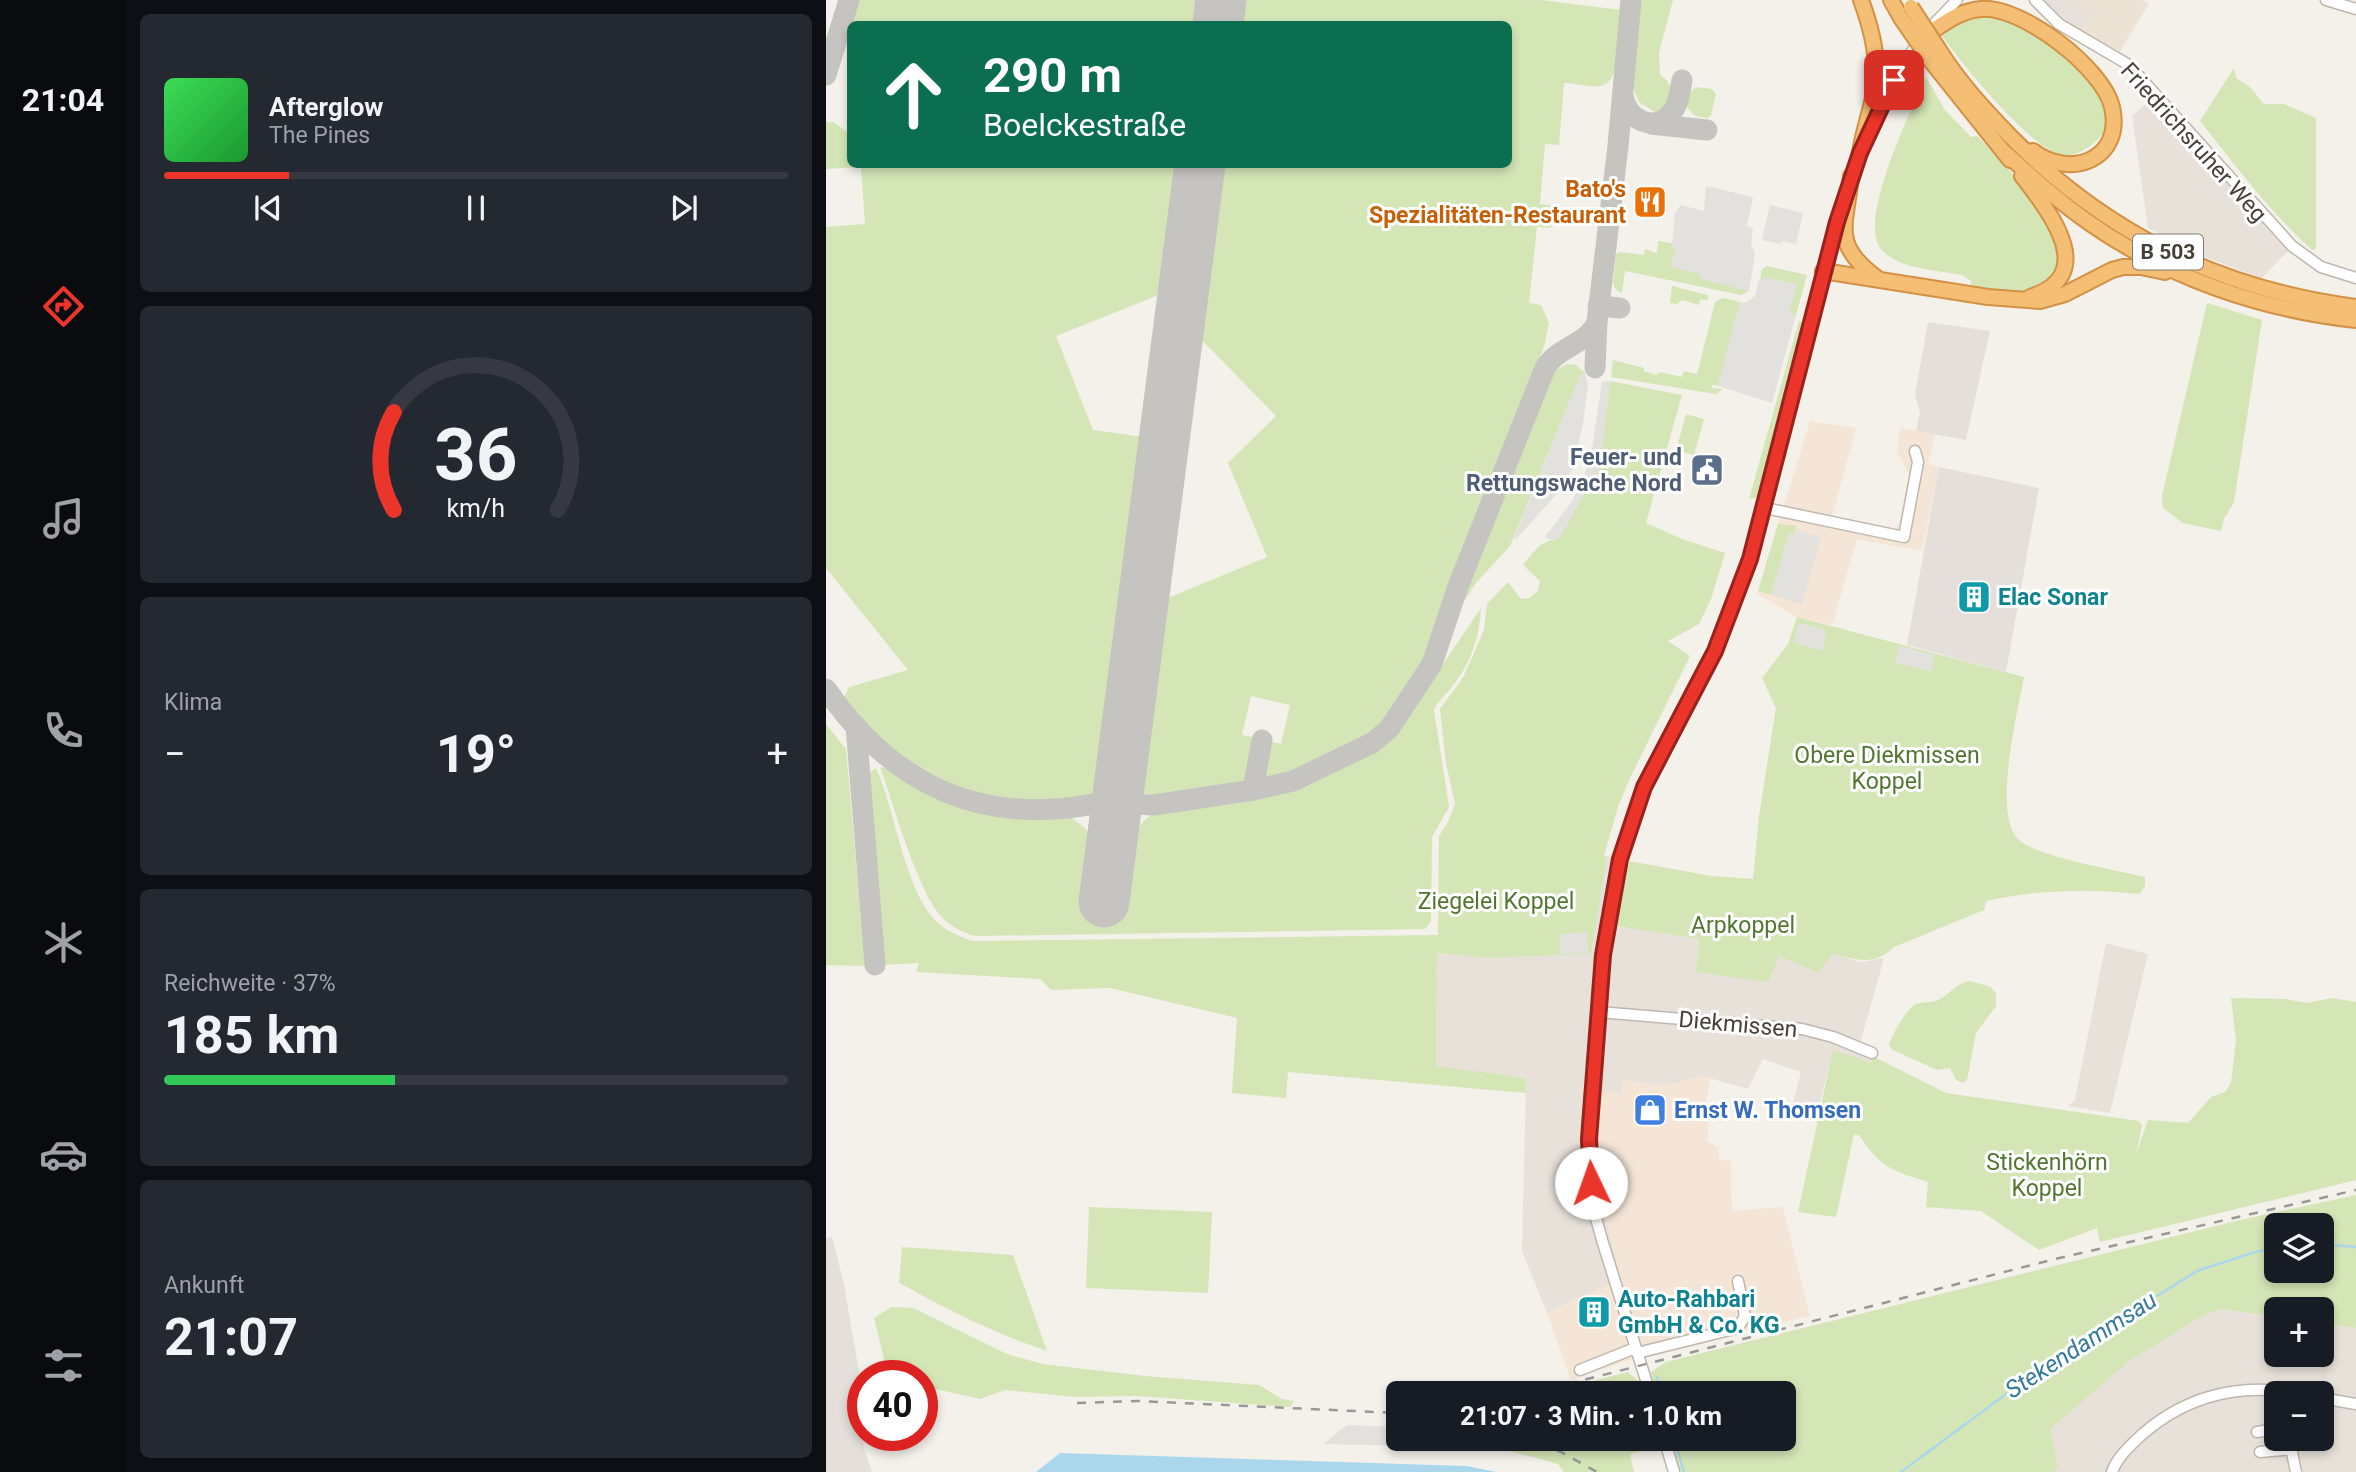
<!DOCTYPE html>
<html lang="de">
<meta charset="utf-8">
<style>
:root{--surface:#171b24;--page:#242831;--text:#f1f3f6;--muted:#9ea1a6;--line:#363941;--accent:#eb352a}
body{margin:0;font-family:Roboto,sans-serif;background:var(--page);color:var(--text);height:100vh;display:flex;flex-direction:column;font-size:26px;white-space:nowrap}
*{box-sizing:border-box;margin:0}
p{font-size:23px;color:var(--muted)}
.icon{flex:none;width:38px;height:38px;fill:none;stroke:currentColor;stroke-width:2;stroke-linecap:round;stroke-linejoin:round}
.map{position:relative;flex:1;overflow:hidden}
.details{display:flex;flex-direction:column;gap:14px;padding:14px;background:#0d0f14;width:700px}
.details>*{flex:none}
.guide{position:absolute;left:21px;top:21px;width:665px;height:147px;border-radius:10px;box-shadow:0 4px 10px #0003;background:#0b6e4f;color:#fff;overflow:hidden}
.buttons{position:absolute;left:1438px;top:1213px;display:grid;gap:14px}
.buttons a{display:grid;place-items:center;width:70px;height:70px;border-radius:10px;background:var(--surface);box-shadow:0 4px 10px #0003;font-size:35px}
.speed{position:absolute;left:21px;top:1360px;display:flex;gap:14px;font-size:35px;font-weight:700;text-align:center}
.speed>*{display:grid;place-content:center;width:91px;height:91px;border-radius:50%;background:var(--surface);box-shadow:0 4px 10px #0003;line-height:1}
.speed .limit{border:10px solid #d22;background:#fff;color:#111}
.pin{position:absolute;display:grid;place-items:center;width:60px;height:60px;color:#fff;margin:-30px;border-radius:14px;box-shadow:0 4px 10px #0006}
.me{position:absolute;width:77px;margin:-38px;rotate:357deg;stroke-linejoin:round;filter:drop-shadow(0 0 5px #0008)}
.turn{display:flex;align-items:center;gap:24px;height:147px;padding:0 21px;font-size:32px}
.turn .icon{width:91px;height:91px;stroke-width:2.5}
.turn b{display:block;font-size:49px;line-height:60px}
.big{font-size:52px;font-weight:700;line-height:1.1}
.details .widget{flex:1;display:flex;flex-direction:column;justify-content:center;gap:10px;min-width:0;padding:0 24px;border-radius:10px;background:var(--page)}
.details .dial{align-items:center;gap:0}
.dial svg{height:182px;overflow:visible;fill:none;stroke:var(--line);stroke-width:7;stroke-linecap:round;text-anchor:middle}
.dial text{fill:var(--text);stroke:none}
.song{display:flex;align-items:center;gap:21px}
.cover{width:84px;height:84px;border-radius:10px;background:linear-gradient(135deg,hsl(130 70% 55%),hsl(130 70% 35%))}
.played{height:7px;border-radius:4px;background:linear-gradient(90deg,var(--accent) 20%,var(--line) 20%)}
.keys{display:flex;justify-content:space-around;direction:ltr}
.heat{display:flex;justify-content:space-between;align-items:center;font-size:38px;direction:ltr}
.charge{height:10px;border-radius:5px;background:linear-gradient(90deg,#34c759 37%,var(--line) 0)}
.trip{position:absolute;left:560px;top:1381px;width:410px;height:70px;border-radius:10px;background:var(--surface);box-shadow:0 4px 10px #0003;font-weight:700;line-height:70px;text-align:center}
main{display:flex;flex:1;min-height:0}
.menu{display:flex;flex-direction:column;width:126px;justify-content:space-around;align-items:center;background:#090b0e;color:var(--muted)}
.menu .icon{width:49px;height:49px}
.menu .current{color:var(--accent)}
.menu b{font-size:32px;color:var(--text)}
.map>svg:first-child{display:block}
</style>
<main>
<nav class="menu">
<b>21:04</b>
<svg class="icon current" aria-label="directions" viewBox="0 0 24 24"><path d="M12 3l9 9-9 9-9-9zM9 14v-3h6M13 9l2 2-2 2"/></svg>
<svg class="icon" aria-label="music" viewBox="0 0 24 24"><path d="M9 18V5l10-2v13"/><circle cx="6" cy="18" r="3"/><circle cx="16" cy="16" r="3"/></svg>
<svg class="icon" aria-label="phone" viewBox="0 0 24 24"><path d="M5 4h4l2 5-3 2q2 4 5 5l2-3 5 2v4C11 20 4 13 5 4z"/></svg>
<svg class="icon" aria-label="climate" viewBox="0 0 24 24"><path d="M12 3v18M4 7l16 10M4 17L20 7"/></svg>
<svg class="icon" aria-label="car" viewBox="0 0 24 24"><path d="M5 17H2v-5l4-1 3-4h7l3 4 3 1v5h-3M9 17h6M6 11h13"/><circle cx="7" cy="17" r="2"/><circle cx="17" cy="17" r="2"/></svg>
<svg class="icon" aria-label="filters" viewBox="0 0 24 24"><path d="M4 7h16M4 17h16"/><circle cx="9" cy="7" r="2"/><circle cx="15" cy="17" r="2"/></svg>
</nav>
<section class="details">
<div class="widget">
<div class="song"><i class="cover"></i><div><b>Afterglow</b><p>The Pines</p></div></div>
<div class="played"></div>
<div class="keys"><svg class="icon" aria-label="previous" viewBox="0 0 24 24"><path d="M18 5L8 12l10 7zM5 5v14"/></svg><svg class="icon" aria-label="pause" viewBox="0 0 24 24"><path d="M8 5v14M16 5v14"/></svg><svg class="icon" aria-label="next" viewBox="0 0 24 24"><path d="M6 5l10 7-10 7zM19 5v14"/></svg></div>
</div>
<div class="widget dial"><svg viewBox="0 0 100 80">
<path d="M14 69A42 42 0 1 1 86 69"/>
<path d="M14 69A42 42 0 0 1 14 26" stroke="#eb352a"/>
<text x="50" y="56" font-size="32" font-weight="700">36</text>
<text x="50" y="72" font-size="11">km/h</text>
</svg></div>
<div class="widget"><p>Klima</p>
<div class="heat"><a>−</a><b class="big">19°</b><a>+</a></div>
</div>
<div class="widget"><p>Reichweite · 37%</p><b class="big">185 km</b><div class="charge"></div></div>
<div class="widget"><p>Ankunft</p><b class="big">21:07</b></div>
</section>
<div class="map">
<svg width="1530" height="1472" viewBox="0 0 1530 1472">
<rect width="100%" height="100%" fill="#f4f0ea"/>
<g fill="#e7e1d9" fill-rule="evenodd">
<polygon points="1203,0 1251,0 1272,13 1254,32 1230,27"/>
<polygon points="1329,96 1464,249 1436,278 1384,259 1322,228 1306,116"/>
<polygon points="781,856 803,861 791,926 873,939 870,972 953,956 993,972 1006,954 1035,962 1058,958 1034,1044 1049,1052 1045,1063 1007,1051 991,1114 966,1106 975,1072 937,1059 922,1089 876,1076 840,1086 798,1080 796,1093 789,1093 770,1179 795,1278 721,1313 696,1251 700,1078 610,1067 611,953 664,958 765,954"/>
<polygon points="1280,943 1322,954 1284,1113 1242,1106 1249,1100"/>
<path d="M1395,1309L1451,1317V1354H1496V1324L1530,1328V1472H1228L1232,1466L1223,1429L1302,1362L1378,1315ZM1451,1393H1496V1438H1451Z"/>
</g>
<g fill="#f4e5d7">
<polygon points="984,421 1030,428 1006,517 1068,529 1073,524 1083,474 1071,452 1074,428 1109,434 1102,464 1113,467 1096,551 1031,539 1006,625 971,617 931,594"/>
<polygon points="876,1076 884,1079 878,1114 883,1126 881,1141 893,1148 893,1160 905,1161 906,1211 957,1207 984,1316 821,1354 745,1380 721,1313 795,1278 770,1179 769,1146 774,1092 796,1093 798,1080 840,1086"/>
</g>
<g fill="#e4dfdb">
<polygon points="1102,322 1164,331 1140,440 1090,431 1094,413 1089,395"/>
<polygon points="1113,467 1213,488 1180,672 1081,645"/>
<polygon points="6,1237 18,1284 33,1372 38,1449 46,1472 0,1472 0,1238"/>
</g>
<polygon fill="#ece3d5" points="1251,0 1316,0 1323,4 1294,51 1254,32 1271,13"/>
<g fill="#d4e5b6" fill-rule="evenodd">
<polygon points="31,0 374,0 371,24 30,24 24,23"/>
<path d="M416,0H715L795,10C794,28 796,77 778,85C767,89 749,83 738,83L733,145L719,144L714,204L727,206L725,228L711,227L703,303L715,305L723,323L718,346C691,417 661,487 634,558C611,618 600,682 553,729C533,748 466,775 438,781L434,777L440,741L455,744L464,705L425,696L416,735L431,738L426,769L418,785L328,799L313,790L337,600L441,557L402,463L450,416L372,336L395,165L682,164V24H413Z"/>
<path d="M814,0H847L833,52L834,75C847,83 846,93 841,106L829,112L813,102L807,88Z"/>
<path d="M1156,17C1168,19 1180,20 1192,25C1225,39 1275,82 1280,119C1282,131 1274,138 1265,145C1257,151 1246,157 1236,155C1205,149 1136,64 1116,36L1135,22Z"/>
<path d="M1408,68L1410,78L1423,86L1438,104H1458L1490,118V249L1486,250C1444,212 1409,165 1374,121Z"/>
<path d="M1100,77L1119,110L1145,137L1151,136C1178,164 1286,269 1204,293C1191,297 1160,290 1145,289V281L1136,275C1112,270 1073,270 1055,249C1031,220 1086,109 1100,77Z"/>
<polygon points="871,87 886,89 890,94 885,115 881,118 869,116 860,106 864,92"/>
<path d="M0,122H8L24,134V164L352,165L335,294L230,336L267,430L317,437L273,784C262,802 243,801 225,803C155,808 93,782 45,731C35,721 25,710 18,698L23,687L82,670L0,568V227L39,224L35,167L0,169Z"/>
<polygon points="832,241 846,243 849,251 845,267 875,274 874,278 923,291 915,295 799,271 796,293 790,290 787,284 790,254 794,252 818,255 819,249 831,253"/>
<polygon points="941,266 981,275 970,315 963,313 947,280 934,281 936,269"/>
<polygon points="846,286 881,295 883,298 880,300 874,299 873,305 856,300 851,304 844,303"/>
<polygon points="897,298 914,302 892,386 886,385 886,388 897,389 890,394 785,377 787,360 818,368 818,371 830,375 834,372 856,377 858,371 871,374 889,302"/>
<polygon points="1381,303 1436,320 1408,502 1398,519 1395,531 1357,523 1337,508 1336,496"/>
<polygon points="973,321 979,323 939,487 932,497 923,499"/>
<polygon points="741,364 750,365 759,373 754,376 684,546 650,583 639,600 636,598 727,372"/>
<path d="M784,381L856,395L820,523L856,539L899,553L885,599L873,624L842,641L864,656L804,778L793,804L778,855L781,858L765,954L664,958L611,953L610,1066L700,1078V1093L462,1072L460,1098L406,1093L411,1018L284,988L225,990L214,979L90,972L93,963L57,965L42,783L45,771L50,768C70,810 79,900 117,927C125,933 136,937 146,941L612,935L613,836L621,824L629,804L620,763L614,709L638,676L658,630L661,604L682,582L695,599L703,598L712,591L714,581L697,565C707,553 715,539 731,540L774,466Z"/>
<polygon points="860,414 878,419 868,455 850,450"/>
<polygon points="952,524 970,526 968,534 963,534 945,595 932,591"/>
<path d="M655,608C654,635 645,662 628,684C622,693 612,700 608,710L623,807L606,837L605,921L599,929L150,936C136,933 122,925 113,914C89,883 68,806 54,767L63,769L108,795L149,810L194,817L232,816L246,818L259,828L265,840L258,903L298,908C304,877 296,825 332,812L427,798L469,787L550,749L577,723Z"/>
<path d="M971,617L1198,677C1192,711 1166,813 1192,839C1210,857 1291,870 1319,877V886L1313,894C1263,888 1209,890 1160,901L1158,910L1068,947C1050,966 1030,960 1006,954L993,973L953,956L942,982L870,972L873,939L790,926L803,861L885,876L927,879L933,816L950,708L936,678L962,644Z"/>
<polygon points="0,724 20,749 39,966 0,965"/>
<path d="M1144,981L1165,987L1170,994V1006L1150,1033L1141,1080L1136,1083L1130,1080L1124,1068L1111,1070L1067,1050L1063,1046C1065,1036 1081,1008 1090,1004C1099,1001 1107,1004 1116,998C1126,991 1132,983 1144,981Z"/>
<path d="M1405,998L1459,999L1481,1003L1506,998L1530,1002V1180L1274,1242L1271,1228L1213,1250L1155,1211L1100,1207L1102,1182C1068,1171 1054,1168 1034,1136L1028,1134L1010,1217L972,1212L1007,1050L1045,1063L1048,1057L1120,1093L1313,1121L1316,1126L1310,1154L1322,1120L1362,1123L1385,1097L1399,1092L1405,1083L1410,1040Z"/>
<path d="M1530,1195V1328L1496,1324V1309H1451V1317L1395,1309L1378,1315L1302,1362L1224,1429L1232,1466L1228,1472H853L844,1439L957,1438V1393H831L825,1372L840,1362L1414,1220ZM1451,1225H1496V1270H1451Z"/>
<polygon points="263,1207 386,1212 382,1293 260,1288"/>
<path d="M76,1247L187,1255L221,1351C169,1334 121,1309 73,1283Z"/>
<polygon points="65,1307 87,1308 181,1354 216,1364 319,1376 433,1385 456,1399 468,1401 464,1407 310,1396 248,1397 179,1390 154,1399 96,1386 96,1376 62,1375 48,1318"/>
<polygon points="802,1372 814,1383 817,1393 762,1393 763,1382"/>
<polygon points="828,1439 830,1447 804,1454 808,1472 738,1472 732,1464 665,1446 626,1444 625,1439"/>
</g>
<g fill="#e3e1de">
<polygon points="880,186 927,197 921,226 927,228 925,244 929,254 923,291 873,278 874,274 845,267 849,251 846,245 849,213 855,205 878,211"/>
<polygon points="944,205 977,213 970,244 956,241 955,244 936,240"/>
<polygon points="937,277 971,284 963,313 970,315 946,403 892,386 914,302 919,303 929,296 933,279 936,282"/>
<polygon points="759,373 762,384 757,424 747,468 729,496 690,539 688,538 754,375"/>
<polygon points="784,381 774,467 739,529 731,540 723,539 719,537 747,500 758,476 765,456 776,382"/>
<polygon points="969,530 995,537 976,604 945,595 963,533 968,534"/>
<polygon points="973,623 1000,630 997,651 967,642"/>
<polygon points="1073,646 1108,655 1106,672 1069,662"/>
<polygon points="761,932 762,953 734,954 734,934"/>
<polygon points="521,1425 572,1427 572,1438 621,1439 624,1447 497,1444"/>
</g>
<polygon fill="#abd7ec" points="234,1453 641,1466 670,1472 210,1472"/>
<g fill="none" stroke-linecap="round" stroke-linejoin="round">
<g stroke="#abd7ec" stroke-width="2.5">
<polyline points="1496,1244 1530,1247"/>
<polyline points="831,1377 835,1393"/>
<polyline points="848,1438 858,1472"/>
<polyline points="1075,1472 1211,1371 1371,1271 1429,1252 1451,1248"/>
</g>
<g stroke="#c6c4c1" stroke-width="21">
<polyline points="0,75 23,0"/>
<path d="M797,96C801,120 829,134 846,112C853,104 854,90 856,80"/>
<polyline points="825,124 881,130"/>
<polyline points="772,306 794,308"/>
<polyline points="769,368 771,322 792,146 805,0"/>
<path d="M0,689C59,774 136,819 241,808C266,805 287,804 294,776"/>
<polyline points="30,726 49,965"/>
<path d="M294,776C297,797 306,806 328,805L427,790L467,781L546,743L563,729L606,664L631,589L719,368C731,347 762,344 771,322"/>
<polyline points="427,790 436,740"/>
</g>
<g stroke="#c6c4c1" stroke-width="51">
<polyline points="392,24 395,0"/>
<polyline points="278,902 374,164"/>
</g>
<defs>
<g id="minor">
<polyline points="1209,0 1233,24 1303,65 1466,246 1495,267 1530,278"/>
<polyline points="1500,0 1530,9"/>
<polyline points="1105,27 1131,0"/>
<polyline points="1046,125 1067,80 1095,38"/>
<polyline points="1024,181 1035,149"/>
<polyline points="939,508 1078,537 1092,462 1089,451"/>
<polyline points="773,1012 976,1029 1007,1037 1046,1053"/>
<polyline points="811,1353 912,1328 919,1316 912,1281"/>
<polyline points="754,1370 809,1348"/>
<polyline points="824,1393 776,1240 768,1211 764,1172 763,1139 777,955 788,881 818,787 889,651 924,559 1016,205"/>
<polyline points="1496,1398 1530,1404"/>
<polyline points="1431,1432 1451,1429"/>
<polyline points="838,1438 848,1472"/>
<polyline points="1463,1438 1470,1472"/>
<polyline points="1434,1452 1467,1449"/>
<path d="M1286,1472C1290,1460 1299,1451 1308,1442C1352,1399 1408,1382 1468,1393"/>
</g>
<g id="highway">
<polyline points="1065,0 1075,18"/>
<path d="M1094,40C1113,27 1131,11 1155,9C1195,5 1277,68 1286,107C1298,159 1245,180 1207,151"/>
<path d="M1113,50C1133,82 1157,108 1184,136C1281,234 1393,289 1530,307"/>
<polyline points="1104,60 1184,160"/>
<path d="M1178,152C1206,177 1234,203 1265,224C1343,278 1436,310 1530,320"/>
<path d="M1034,153C1037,132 1044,114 1048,93C1054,61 1046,30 1035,0"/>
<path d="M1025,176C1020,227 1005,244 1051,278"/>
<path d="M1196,176C1222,210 1275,275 1204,297"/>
<polyline points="997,271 1162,297 1214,301 1239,294 1286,270 1297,267 1315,267 1339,272"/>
</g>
</defs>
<use href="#minor" stroke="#bfb7ad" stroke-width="13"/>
<use href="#highway" stroke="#d39145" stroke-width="18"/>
<use href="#minor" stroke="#fff" stroke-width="10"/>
<use href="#highway" stroke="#f4be75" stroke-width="14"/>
<g stroke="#989898" stroke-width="2.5" stroke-dasharray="9 9" stroke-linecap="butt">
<polyline points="707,1393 1225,1260 1530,1190"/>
<polyline points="251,1403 312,1401 572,1413"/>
<polyline points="697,1438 735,1452 771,1472"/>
</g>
<defs>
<g id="highway-bridge">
<polyline points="1085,7 1113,50"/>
<polyline points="1075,18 1104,60"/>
</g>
</defs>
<use href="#highway-bridge" stroke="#d39145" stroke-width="18" stroke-linecap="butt"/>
<use href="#highway-bridge" stroke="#f4be75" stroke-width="14"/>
</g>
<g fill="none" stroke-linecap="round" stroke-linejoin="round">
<defs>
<polyline id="route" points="765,1183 763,1139 777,955 794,859 818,787 889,651 924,559 1011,222 1034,153 1068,80"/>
</defs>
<use href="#route" stroke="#99221b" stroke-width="18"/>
<use href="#route" stroke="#eb352a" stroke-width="12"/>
</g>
<defs>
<symbol id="restaurant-square" viewBox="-11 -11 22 22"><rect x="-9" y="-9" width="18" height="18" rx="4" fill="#e8710a" stroke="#fff"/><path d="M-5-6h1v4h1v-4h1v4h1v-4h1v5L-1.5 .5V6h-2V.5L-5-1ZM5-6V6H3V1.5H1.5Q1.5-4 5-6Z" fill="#fff"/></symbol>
<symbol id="civic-square" viewBox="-11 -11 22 22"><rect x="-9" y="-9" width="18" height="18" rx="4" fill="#5c6f8a" stroke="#fff"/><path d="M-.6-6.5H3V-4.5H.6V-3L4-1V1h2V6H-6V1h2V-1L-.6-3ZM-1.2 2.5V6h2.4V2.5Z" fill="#fff"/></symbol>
<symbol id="building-square" viewBox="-11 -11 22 22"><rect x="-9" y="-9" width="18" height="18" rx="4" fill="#0f9aa8" stroke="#fff"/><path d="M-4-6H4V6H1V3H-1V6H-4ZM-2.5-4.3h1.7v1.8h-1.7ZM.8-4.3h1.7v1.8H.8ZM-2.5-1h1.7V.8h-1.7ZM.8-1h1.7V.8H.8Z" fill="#fff"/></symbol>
<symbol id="shop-square" viewBox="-11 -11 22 22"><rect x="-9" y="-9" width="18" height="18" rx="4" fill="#3f7fe0" stroke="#fff"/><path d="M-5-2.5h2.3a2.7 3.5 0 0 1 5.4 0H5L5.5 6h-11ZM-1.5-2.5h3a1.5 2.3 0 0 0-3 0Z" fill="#fff"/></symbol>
</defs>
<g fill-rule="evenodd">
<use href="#restaurant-square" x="805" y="183" width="38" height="38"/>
<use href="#civic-square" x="862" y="451" width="38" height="38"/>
<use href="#building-square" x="1129" y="578" width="38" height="38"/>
<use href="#shop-square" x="805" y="1091" width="38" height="38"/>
<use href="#building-square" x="749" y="1293" width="38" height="38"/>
</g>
<g text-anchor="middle" stroke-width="6" stroke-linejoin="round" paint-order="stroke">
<rect fill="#fff" stroke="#7e7974" stroke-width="2" x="1307" y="234.5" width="70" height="35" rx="5"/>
<g font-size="21" font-weight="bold" fill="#474039">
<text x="1342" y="259">B 503</text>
</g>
<g font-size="23" fill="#474039" stroke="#fff">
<text transform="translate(1368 142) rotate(48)" y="8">Friedrichsruher Weg</text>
<text transform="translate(912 1024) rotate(5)" y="8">Diekmissen</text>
</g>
<g font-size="23" font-weight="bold" fill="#c56008" stroke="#fff" text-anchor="end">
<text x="800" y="197">Bato's<tspan x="800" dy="26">Spezialitäten-Restaurant</tspan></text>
</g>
<g font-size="23" font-weight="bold" fill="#4e5e75" stroke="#fff" text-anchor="end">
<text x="856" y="465">Feuer- und<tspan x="856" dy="26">Rettungswache Nord</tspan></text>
</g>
<g font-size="23" font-weight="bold" fill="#0d838f" stroke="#fff" text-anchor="start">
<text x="1172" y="605">Elac Sonar</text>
<text x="792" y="1307">Auto-Rahbari<tspan x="792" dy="26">GmbH &amp; Co. KG</tspan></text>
</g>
<g font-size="23" fill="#51762f" stroke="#fff">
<text x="1061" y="763">Obere Diekmissen<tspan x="1061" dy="26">Koppel</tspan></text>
<text x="670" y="909">Ziegelei Koppel</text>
<text x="917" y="933">Arpkoppel</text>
<text x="1221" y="1170">Stickenhörn<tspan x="1221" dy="26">Koppel</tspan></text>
</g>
<g font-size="23" font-weight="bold" fill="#366cbe" stroke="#fff" text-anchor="start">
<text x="848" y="1118">Ernst W. Thomsen</text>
</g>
<g font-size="24" font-style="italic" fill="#347a9d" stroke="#fff">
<text transform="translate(1255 1345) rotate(-33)" y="8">Stekendammsau</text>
</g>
</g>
</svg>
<div class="buttons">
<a><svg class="icon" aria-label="layers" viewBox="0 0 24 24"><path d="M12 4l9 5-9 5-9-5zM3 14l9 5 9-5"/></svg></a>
<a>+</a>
<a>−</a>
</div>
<div class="speed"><div class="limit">40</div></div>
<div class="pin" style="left:1068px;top:80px;background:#d93025"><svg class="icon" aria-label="arrive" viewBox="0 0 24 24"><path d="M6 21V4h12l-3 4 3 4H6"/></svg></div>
<svg class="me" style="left:765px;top:1183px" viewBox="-20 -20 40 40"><circle r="19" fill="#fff"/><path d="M0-13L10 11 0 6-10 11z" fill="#eb352a"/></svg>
<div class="trip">21:07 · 3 Min. · 1.0 km</div>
<div class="guide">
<div class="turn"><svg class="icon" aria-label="ahead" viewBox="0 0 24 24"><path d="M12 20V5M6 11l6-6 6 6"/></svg><div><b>290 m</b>Boelckestraße</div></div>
</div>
</div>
</main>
